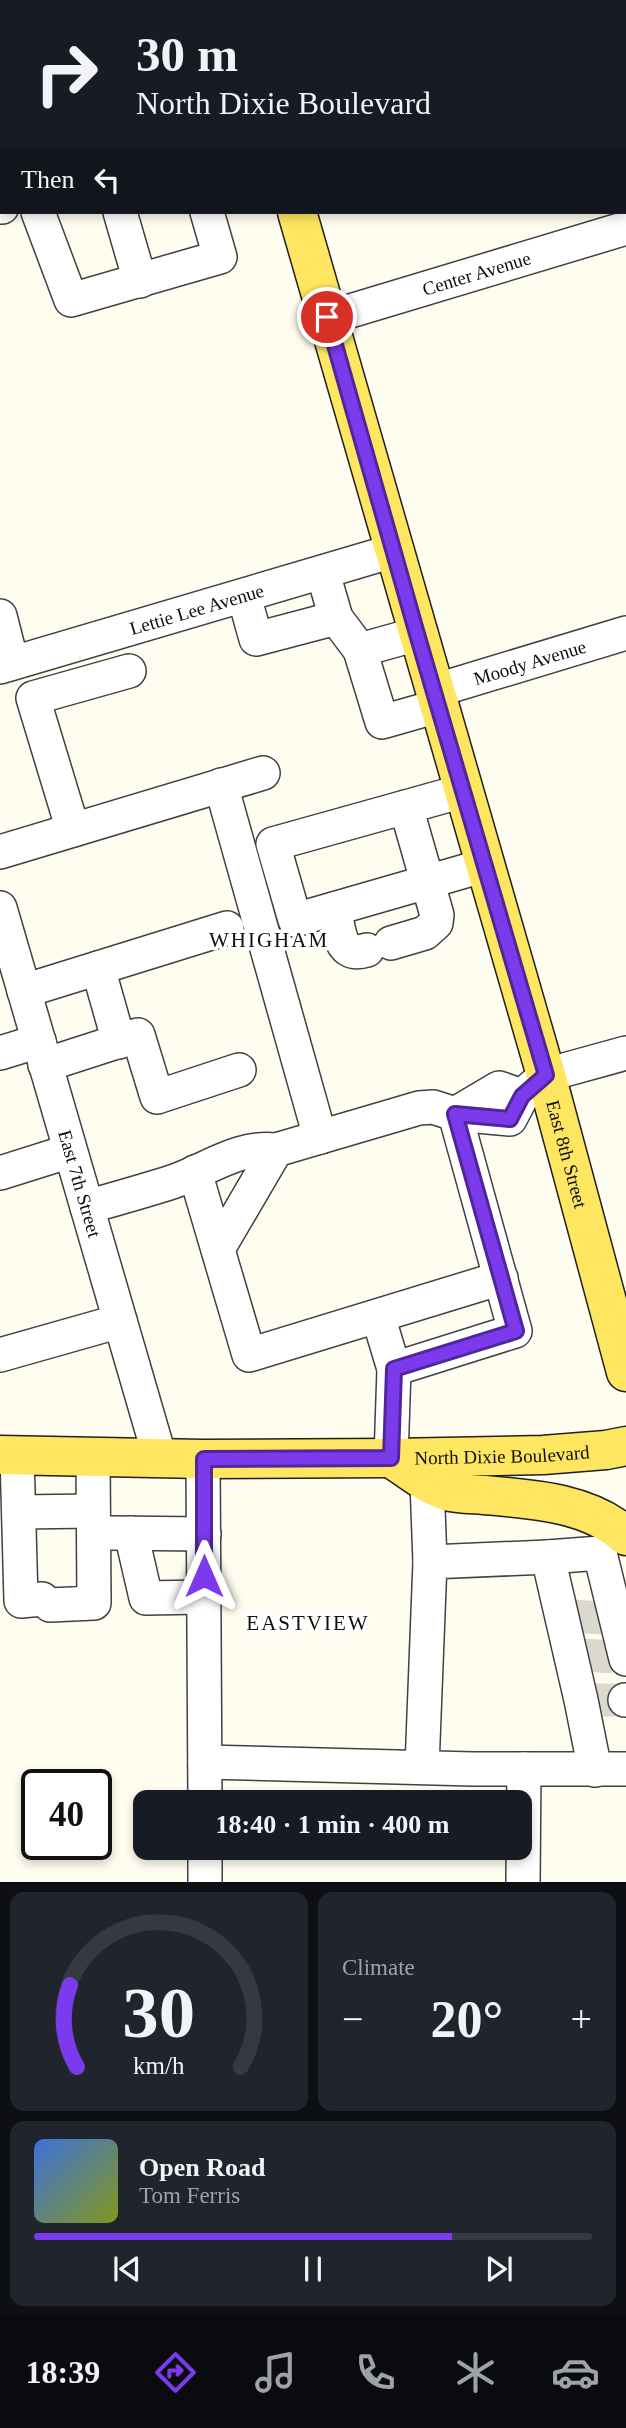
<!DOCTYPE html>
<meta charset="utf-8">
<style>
:root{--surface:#171b24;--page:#20242c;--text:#f1f3f6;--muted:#9ea1a6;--line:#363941;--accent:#7c3aed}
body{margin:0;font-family:"Times New Roman",serif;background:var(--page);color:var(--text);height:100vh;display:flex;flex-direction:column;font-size:26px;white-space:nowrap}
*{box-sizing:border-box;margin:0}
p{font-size:23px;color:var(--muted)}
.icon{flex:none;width:38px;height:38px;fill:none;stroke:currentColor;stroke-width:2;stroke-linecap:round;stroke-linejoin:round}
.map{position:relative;height:1882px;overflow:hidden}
.panel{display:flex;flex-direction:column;gap:10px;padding:10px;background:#0d0f14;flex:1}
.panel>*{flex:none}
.guide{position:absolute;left:0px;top:0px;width:626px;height:214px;box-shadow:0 4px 10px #0003;background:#171b24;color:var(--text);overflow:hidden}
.speed{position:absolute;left:21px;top:1769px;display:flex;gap:14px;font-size:35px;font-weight:700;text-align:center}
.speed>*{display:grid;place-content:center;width:91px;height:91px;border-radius:50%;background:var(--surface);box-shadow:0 4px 10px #0003;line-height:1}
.speed .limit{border:4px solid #111;border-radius:10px;background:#fff;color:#111}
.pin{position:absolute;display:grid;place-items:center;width:60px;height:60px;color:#fff;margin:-30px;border:4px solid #fff;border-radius:50%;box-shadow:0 2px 7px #0007}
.me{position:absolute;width:77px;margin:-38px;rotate:0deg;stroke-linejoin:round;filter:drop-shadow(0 0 5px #0008)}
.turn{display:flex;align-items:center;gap:24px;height:147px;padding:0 21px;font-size:32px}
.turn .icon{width:91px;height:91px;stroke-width:2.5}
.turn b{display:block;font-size:49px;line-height:60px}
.then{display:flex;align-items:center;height:66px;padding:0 21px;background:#0003;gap:14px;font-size:26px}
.big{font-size:52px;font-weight:700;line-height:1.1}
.panel .tile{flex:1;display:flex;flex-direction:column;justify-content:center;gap:10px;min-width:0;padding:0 24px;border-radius:14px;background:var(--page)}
.panel .dial{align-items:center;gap:0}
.dial svg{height:182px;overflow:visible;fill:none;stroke:var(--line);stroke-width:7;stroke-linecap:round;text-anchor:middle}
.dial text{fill:var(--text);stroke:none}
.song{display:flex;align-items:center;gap:21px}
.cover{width:84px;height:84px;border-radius:10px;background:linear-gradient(135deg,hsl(220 70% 55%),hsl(70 70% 35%))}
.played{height:7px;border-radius:4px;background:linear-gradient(90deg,var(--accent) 75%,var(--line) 75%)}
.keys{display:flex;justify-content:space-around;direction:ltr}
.heat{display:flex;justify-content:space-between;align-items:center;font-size:38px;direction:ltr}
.panel .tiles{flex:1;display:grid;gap:10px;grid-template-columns:1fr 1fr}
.tile:last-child{grid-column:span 2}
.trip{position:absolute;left:133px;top:1790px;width:399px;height:70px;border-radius:14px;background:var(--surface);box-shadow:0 4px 10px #0003;font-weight:700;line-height:70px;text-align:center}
.tab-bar{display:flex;height:112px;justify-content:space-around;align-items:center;background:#090b0e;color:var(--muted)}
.tab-bar .icon{width:49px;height:49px}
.tab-bar .active{color:var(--accent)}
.tab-bar b{font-size:32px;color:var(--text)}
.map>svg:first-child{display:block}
</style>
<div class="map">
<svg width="626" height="1882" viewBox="0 0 626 1882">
<rect width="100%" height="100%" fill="#fffdf0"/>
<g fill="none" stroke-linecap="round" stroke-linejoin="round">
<g stroke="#dbd9ce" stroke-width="33" stroke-dasharray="33 17" stroke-linecap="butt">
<polyline points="571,1616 602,1618"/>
<polyline points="582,1655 613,1657"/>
<polyline points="594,1700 625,1700"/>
</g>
<defs>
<g id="minor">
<polyline points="60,0 61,2"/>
<polyline points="147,0 147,2"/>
<polyline points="0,83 2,89"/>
<polyline points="0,207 2,207"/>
<polyline points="38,212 71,300 220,257 207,212"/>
<polyline points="120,212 140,281"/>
<path id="s1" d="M327,318L626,228"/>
<polyline points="323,573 336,618 360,650 382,722 438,706"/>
<polyline points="244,596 256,639 336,618"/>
<polyline points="0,616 12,663"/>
<polyline points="360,650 417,634"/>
<path id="s2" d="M0,667L393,551"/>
<path id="s3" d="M434,691L626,633"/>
<polyline points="221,785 320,1137"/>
<polyline points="463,791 273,844 295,920 486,865"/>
<polyline points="73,830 33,698 129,671"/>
<polyline points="0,852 263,773"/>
<path id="s4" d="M0,908L160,1458"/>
<path d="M334,909C340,930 338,959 367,950"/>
<polyline points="391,943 425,933 436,923 437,915 406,807"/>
<polyline points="98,968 119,1042"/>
<polyline points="24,991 227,928"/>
<polyline points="0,1053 39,1041"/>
<polyline points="45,1065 138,1035 157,1097 239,1070"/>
<polyline points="455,1114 499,1088 522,1096"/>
<polyline points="195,1172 249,1355 501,1278"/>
<polyline points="0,1173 70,1151"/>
<path d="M87,1207C115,1199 144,1191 172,1182C205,1171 239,1145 276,1150L419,1108L433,1107L455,1114L510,1119L522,1096L546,1075L626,1053"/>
<polyline points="218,1249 276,1150"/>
<polyline points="378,1316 394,1369"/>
<polyline points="0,1355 120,1321"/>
<polyline points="17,1455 21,1601 42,1599"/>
<polyline points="391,1458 394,1369 515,1331 455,1114"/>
<polyline points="203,1459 205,1802"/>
<polyline points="427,1482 430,1562"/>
<polyline points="19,1512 93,1511"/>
<polyline points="110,1533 204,1534"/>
<polyline points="131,1533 146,1598 204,1597"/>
<polyline points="548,1557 600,1553 626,1659"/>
<polyline points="50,1605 94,1603 93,1457"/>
<polyline points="625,1700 626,1700"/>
<polyline points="205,1762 473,1769 626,1769"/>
<polyline points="422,1767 430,1562 548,1557 581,1700 595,1770"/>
<polyline points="205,1882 205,1848"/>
<polyline points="523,1882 524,1769"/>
</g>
<g id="major">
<polyline points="234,0 234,2"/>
<path id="s5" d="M297,212L546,1075L626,1372"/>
<path id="s6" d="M0,1455L203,1459L391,1458L543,1455L606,1450L626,1446"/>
<path d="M391,1458C408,1469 427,1485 446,1491C458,1494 472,1494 484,1495C531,1499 589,1502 626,1536"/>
</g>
</defs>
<use href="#minor" stroke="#414141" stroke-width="36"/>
<use href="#major" stroke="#1f1f1f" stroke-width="41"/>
<use href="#minor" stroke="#fff" stroke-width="33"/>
<use href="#major" stroke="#fee660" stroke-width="38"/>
</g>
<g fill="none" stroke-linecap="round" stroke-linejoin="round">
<defs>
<polyline id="route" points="204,1576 204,1459 391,1458 394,1369 516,1331 455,1114 510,1119 522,1096 546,1075 417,634 327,317"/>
</defs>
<use href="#route" stroke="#51269a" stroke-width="18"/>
<use href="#route" stroke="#7c3aed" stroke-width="12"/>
</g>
<g text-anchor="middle" stroke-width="7" stroke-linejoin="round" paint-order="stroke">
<g font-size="19" fill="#0e0e0e" stroke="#fff">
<text dy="7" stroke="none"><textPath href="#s1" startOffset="156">Center Avenue</textPath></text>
<text dy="7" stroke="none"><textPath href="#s2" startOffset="205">Lettie Lee Avenue</textPath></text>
<text dy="7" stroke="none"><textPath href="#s3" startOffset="100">Moody Avenue</textPath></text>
<text dy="7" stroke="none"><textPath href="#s5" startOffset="980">East 8th Street</textPath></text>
<text dy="7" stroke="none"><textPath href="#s4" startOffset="287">East 7th Street</textPath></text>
<text dy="7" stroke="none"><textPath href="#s6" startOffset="502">North Dixie Boulevard</textPath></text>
</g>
<g font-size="21" letter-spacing="2" fill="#0e0e0e" stroke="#fff">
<text x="269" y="947">WHIGHAM</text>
<text x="308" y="1630">EASTVIEW</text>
</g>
</g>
</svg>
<div class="speed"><div class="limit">40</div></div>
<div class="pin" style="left:327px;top:317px;background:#d93025"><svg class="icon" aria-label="arrive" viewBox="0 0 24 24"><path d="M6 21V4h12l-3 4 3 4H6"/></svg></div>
<svg class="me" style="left:204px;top:1576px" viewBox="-20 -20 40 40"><path d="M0-17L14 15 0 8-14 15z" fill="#7c3aed" stroke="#fff" stroke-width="4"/></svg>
<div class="trip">18:40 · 1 min · 400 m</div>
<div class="guide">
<div class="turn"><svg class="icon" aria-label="right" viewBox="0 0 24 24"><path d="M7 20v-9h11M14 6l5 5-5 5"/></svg><div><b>30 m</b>North Dixie Boulevard</div></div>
<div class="then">Then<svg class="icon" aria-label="left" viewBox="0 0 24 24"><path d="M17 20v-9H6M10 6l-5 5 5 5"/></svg></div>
</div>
</div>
<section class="panel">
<div class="tiles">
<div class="tile dial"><svg viewBox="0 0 100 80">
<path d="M14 69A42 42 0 1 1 86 69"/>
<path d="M14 69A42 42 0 0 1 11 33" stroke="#7c3aed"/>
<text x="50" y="56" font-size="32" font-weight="700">30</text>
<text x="50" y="72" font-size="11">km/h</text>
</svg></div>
<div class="tile"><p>Climate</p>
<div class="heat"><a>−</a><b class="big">20°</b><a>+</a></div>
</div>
<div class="tile">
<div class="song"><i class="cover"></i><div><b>Open Road</b><p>Tom Ferris</p></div></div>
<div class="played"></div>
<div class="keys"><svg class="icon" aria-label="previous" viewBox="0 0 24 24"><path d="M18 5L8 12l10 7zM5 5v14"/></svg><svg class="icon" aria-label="pause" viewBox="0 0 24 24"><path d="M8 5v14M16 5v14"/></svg><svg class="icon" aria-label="next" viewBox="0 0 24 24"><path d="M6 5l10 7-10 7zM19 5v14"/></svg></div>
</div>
</div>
</section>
<nav class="tab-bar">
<b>18:39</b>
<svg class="icon active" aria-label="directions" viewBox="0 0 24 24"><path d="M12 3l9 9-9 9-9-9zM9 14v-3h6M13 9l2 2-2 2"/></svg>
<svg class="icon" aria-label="music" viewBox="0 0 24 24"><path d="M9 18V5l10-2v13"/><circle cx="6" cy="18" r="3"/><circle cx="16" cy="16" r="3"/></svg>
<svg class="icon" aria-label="phone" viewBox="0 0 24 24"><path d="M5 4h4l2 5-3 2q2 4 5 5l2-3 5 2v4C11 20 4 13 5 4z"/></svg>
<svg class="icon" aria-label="climate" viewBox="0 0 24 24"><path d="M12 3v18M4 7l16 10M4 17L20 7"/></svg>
<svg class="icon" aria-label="car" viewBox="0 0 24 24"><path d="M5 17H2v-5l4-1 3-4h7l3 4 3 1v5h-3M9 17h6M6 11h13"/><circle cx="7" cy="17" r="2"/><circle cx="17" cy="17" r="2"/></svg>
</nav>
